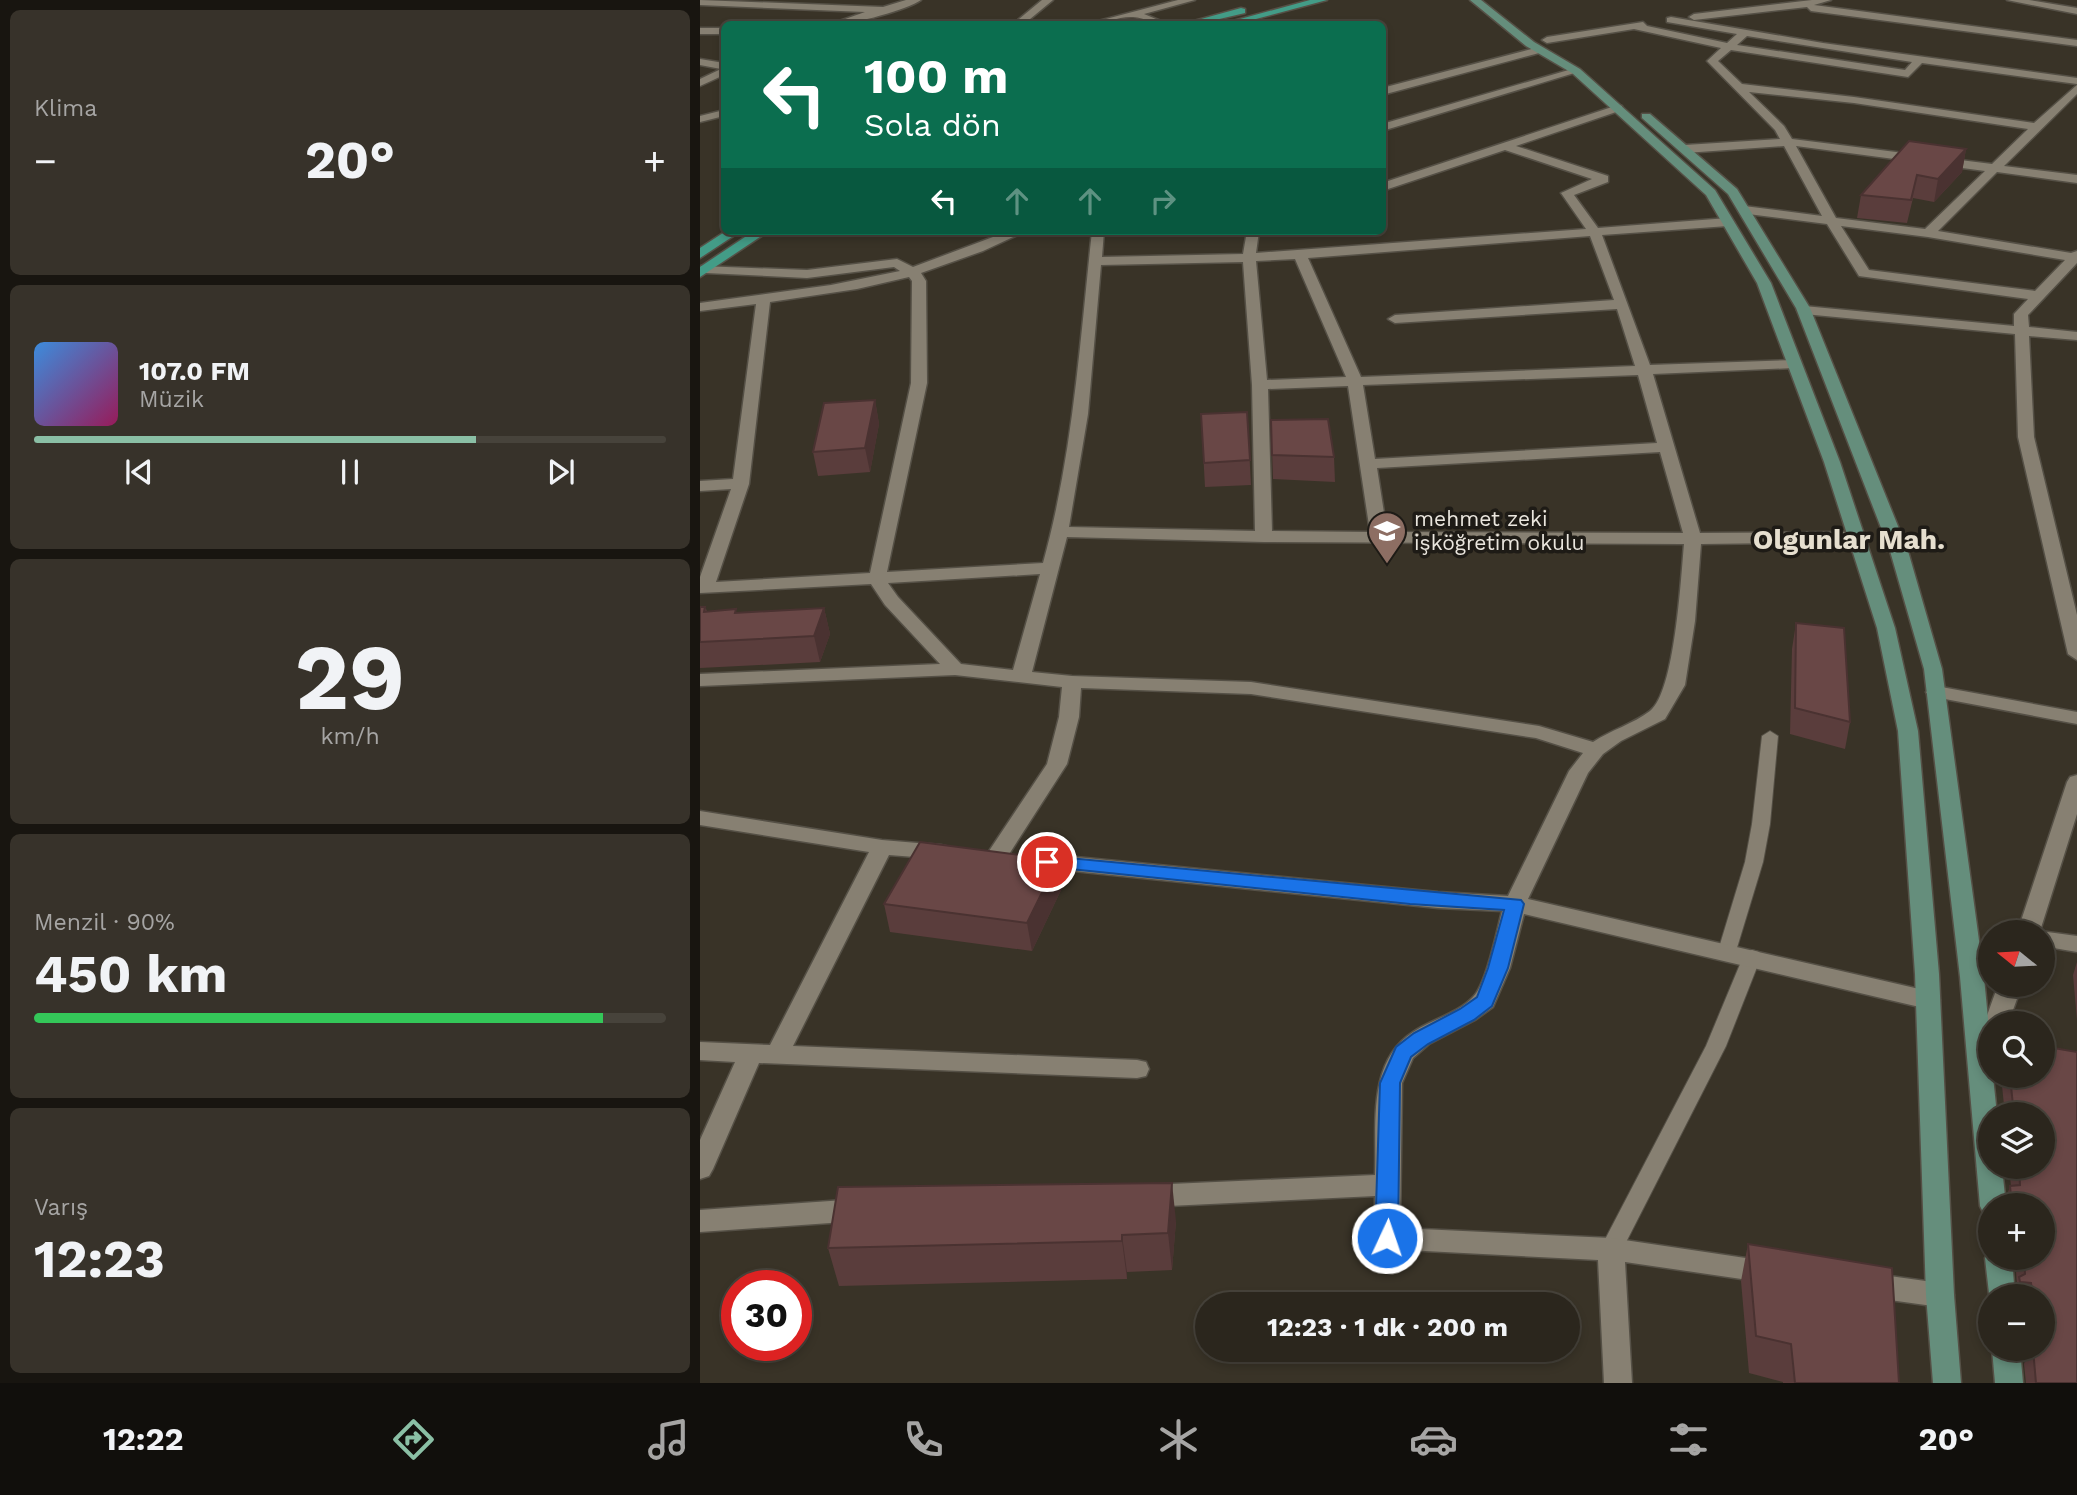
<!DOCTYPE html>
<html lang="tr">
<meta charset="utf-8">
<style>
:root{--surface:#2b261d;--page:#37322a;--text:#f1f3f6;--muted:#a6a5a4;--line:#47433b;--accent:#8abfa5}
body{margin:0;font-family:"Work Sans",sans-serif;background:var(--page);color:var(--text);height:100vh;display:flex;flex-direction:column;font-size:26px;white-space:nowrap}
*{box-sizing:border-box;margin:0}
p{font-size:23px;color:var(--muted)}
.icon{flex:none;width:38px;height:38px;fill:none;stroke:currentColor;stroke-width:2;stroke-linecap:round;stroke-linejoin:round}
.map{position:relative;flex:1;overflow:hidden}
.panel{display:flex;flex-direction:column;gap:10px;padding:10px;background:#181510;width:700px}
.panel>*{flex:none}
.top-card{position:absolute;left:21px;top:21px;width:665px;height:214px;border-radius:10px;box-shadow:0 4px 10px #0003,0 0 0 2px var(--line);background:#0b6e4f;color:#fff;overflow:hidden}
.needle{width:46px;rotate:288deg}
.tools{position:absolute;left:1278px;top:920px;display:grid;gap:14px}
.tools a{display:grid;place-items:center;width:77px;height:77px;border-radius:50%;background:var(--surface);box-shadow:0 4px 10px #0003,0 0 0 2px var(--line);font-size:35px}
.speed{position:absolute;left:21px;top:1270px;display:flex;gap:14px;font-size:35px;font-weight:700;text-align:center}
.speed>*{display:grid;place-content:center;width:91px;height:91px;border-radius:50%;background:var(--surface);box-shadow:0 4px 10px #0003,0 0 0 2px var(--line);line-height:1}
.speed .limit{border:10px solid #d22;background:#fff;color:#111}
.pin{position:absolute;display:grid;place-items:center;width:60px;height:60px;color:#fff;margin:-30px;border:4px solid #fff;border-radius:50%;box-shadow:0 2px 7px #0007}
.me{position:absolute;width:77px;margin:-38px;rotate:3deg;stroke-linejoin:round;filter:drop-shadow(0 0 5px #0008)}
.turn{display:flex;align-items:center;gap:24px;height:147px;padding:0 28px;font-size:32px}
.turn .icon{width:91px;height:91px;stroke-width:2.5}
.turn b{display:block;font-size:49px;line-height:60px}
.lanes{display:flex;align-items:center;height:66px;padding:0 28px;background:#0003;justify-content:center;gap:35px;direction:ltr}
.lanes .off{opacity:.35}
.big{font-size:52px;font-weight:700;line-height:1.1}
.panel .card{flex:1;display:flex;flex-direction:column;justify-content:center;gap:10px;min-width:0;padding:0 24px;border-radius:10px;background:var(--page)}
.panel .dial{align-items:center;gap:0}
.dial b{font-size:91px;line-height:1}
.song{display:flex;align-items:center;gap:21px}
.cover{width:84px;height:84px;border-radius:10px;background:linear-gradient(135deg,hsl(210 70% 55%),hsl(330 70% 35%))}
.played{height:7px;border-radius:4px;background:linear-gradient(90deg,var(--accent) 70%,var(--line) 70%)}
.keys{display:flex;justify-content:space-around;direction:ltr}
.heat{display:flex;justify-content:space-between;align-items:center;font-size:38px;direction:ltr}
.charge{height:10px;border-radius:5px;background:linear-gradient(90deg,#34c759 90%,var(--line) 0)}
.trip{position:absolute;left:495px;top:1292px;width:385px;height:70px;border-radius:35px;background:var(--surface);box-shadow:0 4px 10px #0003,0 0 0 2px var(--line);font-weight:700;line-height:70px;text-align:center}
.tabs{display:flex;height:112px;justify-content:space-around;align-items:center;background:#110f0c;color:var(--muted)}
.tabs .icon{width:49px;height:49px}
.tabs .selected{color:var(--accent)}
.tabs b{font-size:32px;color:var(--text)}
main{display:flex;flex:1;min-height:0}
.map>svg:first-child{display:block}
</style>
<main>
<section class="panel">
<div class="card"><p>Klima</p>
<div class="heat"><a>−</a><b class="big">20°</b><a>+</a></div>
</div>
<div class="card">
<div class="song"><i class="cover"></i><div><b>107.0 FM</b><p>Müzik</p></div></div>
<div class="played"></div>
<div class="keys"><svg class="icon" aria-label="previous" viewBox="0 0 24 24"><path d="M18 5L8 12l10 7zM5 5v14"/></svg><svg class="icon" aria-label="pause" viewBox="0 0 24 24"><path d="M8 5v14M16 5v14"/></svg><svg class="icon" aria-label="next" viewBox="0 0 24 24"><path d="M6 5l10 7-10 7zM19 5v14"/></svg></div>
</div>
<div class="card dial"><b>29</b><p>km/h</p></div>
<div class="card"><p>Menzil · 90%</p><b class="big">450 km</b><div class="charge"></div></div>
<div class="card"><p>Varış</p><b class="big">12:23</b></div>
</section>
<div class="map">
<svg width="1377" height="1383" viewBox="0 0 1377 1383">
<rect width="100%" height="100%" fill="#393327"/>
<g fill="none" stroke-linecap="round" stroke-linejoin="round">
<defs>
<g id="service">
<polygon points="1070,731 1078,736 1070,824 1063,862 1036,951 1034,956 1020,956 1018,951 1045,862 1052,824 1062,736"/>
<polygon points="1052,950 1059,952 1061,957 1026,1046 919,1256 911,1258 903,1256 900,1249 1006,1046 1043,957 1045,952"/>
</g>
<g id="minor">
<path d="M0,0L183,7L206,0H221C207,10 148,26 131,24L165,12L0,5Z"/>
<polygon points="342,0 353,0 324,24 313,24"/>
<path d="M478,0H495L444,14L468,24C455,24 445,18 433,17C418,16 403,25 387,24Z"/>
<polygon points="1112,0 1131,0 1114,5 1377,40 1377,46 1111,11 1107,7 994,20 989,17 994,14"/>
<polygon points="1307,0 1329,0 1377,8 1377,14"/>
<path d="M971,17L1123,43L1377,78V84L1222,63L1208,77L1031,50L1018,61L1042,84L1154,97L1334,123L1377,85V94L1304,166L1377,175V183L1297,172L1238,231L1371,253L1377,251V263L1328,315L1329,327L1377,332V340L1329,336L1334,437L1377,615V660L1368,654L1318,437L1315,334L1104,314L1097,310L1104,306L1314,326V314L1328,299L1159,276L1127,224L1040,213V207L1044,206L1122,216L1084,146L985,153L979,149L985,145L1080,139L1075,130L1007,61L1021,48L934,29L847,43L842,40L847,37L943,22L947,26L1027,43L1037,34L967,22V18ZM1047,36L1212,62L1205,70L1037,45ZM1049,92L1154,103L1328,129L1292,164L1092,139L1084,126ZM1096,146L1285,171L1225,229L1136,218ZM1141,226L1228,237L1365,260L1335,291L1169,270Z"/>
<rect x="0" y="28" width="24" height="6"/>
<polygon points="839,47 844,50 843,52 682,95 682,88"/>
<polygon points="0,59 24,63 24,75 0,86 0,79 21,69 0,65"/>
<polygon points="872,69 881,71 682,131 682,124"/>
<path d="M918,105L922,106V110L816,146L908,176V182L874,195L898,228L1028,218L1034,222L1028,226L902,235L950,365L1094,360L1101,364L1094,368L953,374L1000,533L1156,532L1165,537L1156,542L1001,544L995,621L985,685L965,719L921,741L903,754L888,773L828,899L1228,991L1236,994L1240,1000L1236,1006L1228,1009L824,914L810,968L793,1007L775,1020L729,1044L713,1058L702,1083L700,1228L911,1238L1079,1263L1083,1271L1079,1279L1069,1283L925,1262L932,1383H904L898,1260L687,1249L678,1246L674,1238L675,1196L448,1207L439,1204L435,1196L439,1188L448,1185L675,1175C677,1127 666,1062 713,1032C732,1019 757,1014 773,997C786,985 797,930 802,911L738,908L334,867L326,865L323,860L326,855L334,853L738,892L808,896L869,771L883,753L836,738L551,694L381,688L379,717L367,764L304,862L296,864L288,862L285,857L347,764L359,717L362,687L255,675L0,686V674L240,664L185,605L171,584L0,593V577L31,489L0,491V481L33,479L56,304L0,311V303L131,285L200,271L194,267L107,278L6,273L0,270L1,266L107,270L197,259L213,267L309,231H326L283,251L221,273L226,281L227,383L187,572L343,563C373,455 380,341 392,231H404L402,257L543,254L547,231H559L556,253L886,229L861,193L892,179L805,150L682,191V183ZM890,236L914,300L695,315L688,319L695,323L917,309L935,366L661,377L608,258ZM595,259L646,377L567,380L556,261ZM543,262L552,385L555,531L369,527L388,414L401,265ZM209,277L212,281L211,383L170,573L16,582L49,484L70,302L157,289ZM938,375L957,443L675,459L663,385ZM648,386L670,532L572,531L568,389ZM960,452L983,533L687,532L677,468ZM367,537L564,542L984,544C981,577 975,692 950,711C933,724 911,730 893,742L839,726L551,682L372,676L332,672ZM340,574L313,670L261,664L198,597L188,583Z"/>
<polygon points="24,110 24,116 0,122 0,116"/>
<polygon points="1236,686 1377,712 1377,724 1229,696 1226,692"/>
<polygon points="1377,775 1377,814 1340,931 1377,936 1377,952 1342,946 1342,933 1317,933 1367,782 1370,777"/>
<polygon points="0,811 182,840 241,845 249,847 252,852 249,857 241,859 189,855 93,1046 437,1060 446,1062 449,1069 446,1076 437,1078 59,1063 13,1169 9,1176 0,1179 0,1140 35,1062 0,1060 0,1042 70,1045 169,852 0,825"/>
<polygon points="1298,985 1322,985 1308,1024 1290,1024 1290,1031 1284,1024"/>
<polygon points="159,1199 168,1202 172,1210 168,1218 159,1221 0,1232 0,1210"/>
<polygon points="1168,1273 1240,1283 1250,1287 1254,1295 1250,1303 1240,1307 1168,1297 1158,1293 1154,1285 1158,1277"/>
</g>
<g id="secondary">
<polygon points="770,0 781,0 834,42 880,69 1015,190 1071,283 1140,462 1195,628 1218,731 1239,974 1254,1295 1261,1383 1233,1383 1226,1295 1215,974 1198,731 1177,628 1124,462 1057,283 1006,195 872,73 826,46"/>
<polygon points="942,114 950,114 1037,189 1110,308 1208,551 1242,669 1284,977 1290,1040 1290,1076 1293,1076 1297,1115 1290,1115 1290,1167 1302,1167 1306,1206 1290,1206 1290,1216 1284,1214 1280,1206 1260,977 1224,669 1190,551 1096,308 1028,194 942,118"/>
<polygon points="1290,1250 1290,1258 1312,1258 1315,1297 1290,1297 1290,1302 1285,1258"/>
<polygon points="1292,1349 1320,1349 1323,1383 1295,1383"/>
</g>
<g id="primary">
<polygon points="610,0 627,0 537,24 522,24"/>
<polygon points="541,8 545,9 545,13 498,24 483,24"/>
<polygon points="26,231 41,231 0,258 0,248"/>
<polygon points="54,231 69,231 0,277 0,267"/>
</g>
</defs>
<use href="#service" stroke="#555046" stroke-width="2"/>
<use href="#minor" stroke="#555046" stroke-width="3"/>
<use href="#secondary" stroke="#555046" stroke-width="3"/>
<use href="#primary" stroke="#555046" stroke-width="3"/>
<use href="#service" fill="#878072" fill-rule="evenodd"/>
<use href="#minor" fill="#878072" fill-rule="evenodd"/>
<use href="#secondary" fill="#658e7c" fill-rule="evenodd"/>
<use href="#primary" fill="#439c87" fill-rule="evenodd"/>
</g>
<g fill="#5a3d3c">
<polygon points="1266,149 1262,172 1234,202 1213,198 1207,223 1157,218 1161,195"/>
<polygon points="175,400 179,424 170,472 118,476 113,452"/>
<polygon points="547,412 551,485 505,487 501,414"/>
<polygon points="571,420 634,457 635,482 573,479"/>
<polygon points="0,607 5,607 7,611 37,613 124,608 130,634 120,662 0,668"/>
<polygon points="1096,623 1150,722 1145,749 1090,734 1092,649"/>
<polygon points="362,888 332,951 190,932 184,904"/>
<polygon points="1377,962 1377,1020 1373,975"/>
<polygon points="1301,1076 1342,1076 1377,1383 1326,1383 1324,1364 1329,1349 1342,1349 1342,1297 1313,1297 1317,1285 1315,1258 1342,1258 1342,1206 1304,1206 1310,1186 1311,1186 1309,1167 1342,1167 1342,1115 1305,1115"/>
<polygon points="476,1221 472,1270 427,1272 427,1279 139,1286 128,1248"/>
<polygon points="1048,1244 1199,1383 1083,1383 1083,1382 1049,1373 1041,1281"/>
</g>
<g fill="#4a3231">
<polygon points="1266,149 1262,172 1234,202 1238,179"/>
<polygon points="175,400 179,424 170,472 165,448"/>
<polygon points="124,608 130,634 120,662 114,636"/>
<polygon points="358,860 362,888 332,951 327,923"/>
<polygon points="472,1183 476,1221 472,1270 468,1233"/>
<polygon points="422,1235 427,1272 427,1279 422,1241"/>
</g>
<g fill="#694746" stroke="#4a3231" stroke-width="2">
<polygon points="1209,141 1266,149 1238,179 1217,175 1211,200 1161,195"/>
<polygon points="175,400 165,448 113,452 124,403"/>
<polygon points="547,412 550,460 504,463 501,414"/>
<polygon points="628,419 634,457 572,455 571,420"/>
<polygon points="0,607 5,607 4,612 36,609 35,613 124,608 114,636 0,642"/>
<polygon points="1096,623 1144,628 1150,722 1095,708"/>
<polygon points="220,842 358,860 327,923 184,904"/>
<polygon points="1342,1046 1377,1052 1377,1383 1336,1383 1333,1349 1342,1349 1342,1297 1333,1297 1331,1283 1320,1282 1319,1277 1325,1274 1324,1258 1342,1258 1342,1206 1312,1206 1310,1186 1320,1185 1319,1167 1342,1167 1342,1115 1314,1115 1310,1076 1342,1076"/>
<polygon points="472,1183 468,1233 422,1235 422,1241 128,1248 138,1187"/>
<polygon points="1048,1244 1192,1268 1199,1383 1095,1383 1091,1344 1056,1336"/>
</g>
<polygon fill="#1a73e8" stroke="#114b97" stroke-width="2" points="347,856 821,900 824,904 808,968 792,1006 774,1020 728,1044 711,1057 700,1083 698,1238 694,1244 687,1247 679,1244 675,1238 680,1083 696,1047 714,1033 760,1009 777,997 788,968 804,910 710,904 341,866 338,862 341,857"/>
<defs>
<symbol id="school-pin" viewBox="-11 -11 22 30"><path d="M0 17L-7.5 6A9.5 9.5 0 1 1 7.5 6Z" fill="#8d6e63" stroke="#1e1b16"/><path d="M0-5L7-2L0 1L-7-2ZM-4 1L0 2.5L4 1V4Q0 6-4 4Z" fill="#fff"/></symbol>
</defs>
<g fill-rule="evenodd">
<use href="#school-pin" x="665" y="509" width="44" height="60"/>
</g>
<g text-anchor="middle" stroke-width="7" stroke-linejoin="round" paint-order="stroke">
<g font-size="21" fill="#eae6de" stroke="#1e1b16" text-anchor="start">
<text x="714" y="526">mehmet zeki<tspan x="714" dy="24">işköğretim okulu</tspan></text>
</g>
<g font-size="28" font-weight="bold" fill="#e6dfcf" stroke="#1e1b16">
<text x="1149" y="549">Olgunlar Mah.</text>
</g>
</g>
</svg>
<div class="tools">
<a><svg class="needle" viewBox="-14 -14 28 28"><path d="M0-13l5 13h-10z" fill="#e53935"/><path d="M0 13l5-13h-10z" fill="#a6a5a4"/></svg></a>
<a><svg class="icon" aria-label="search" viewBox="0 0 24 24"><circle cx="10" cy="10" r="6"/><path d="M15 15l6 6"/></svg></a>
<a><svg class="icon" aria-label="layers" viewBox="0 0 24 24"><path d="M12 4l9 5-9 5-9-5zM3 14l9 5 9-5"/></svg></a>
<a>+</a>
<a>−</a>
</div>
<div class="speed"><div class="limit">30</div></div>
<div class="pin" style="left:347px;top:862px;background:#d93025"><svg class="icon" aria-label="arrive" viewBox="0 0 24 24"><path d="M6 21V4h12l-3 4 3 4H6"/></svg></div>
<svg class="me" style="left:687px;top:1238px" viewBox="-20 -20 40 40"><circle r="17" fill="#1a73e8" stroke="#fff" stroke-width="3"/><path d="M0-11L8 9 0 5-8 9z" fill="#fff"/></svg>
<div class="trip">12:23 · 1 dk · 200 m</div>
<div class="top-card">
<div class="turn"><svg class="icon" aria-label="left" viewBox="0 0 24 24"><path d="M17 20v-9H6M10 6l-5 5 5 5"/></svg><div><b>100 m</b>Sola dön</div></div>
<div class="lanes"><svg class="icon" aria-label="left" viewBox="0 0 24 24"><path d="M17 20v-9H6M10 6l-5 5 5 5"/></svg><svg class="icon off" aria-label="ahead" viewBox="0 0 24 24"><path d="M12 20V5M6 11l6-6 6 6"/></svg><svg class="icon off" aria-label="ahead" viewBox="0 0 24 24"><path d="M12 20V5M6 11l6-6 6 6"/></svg><svg class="icon off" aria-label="right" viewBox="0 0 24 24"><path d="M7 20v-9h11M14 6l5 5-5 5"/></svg></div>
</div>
</div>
</main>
<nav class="tabs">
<b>12:22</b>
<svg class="icon selected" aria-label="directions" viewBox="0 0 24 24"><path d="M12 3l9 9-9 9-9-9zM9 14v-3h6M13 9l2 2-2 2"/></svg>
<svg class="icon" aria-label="music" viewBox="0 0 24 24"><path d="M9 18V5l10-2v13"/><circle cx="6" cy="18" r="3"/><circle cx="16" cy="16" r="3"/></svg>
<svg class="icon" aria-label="phone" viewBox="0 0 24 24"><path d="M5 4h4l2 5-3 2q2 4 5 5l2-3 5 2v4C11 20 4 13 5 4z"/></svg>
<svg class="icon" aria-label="climate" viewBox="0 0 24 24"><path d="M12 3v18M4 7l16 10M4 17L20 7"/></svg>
<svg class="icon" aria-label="car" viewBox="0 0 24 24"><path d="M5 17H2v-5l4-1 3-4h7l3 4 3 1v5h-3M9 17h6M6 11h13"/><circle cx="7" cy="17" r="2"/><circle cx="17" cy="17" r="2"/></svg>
<svg class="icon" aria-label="filters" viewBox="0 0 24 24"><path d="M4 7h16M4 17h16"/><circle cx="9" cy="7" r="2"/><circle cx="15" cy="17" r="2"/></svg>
<b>20°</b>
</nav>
